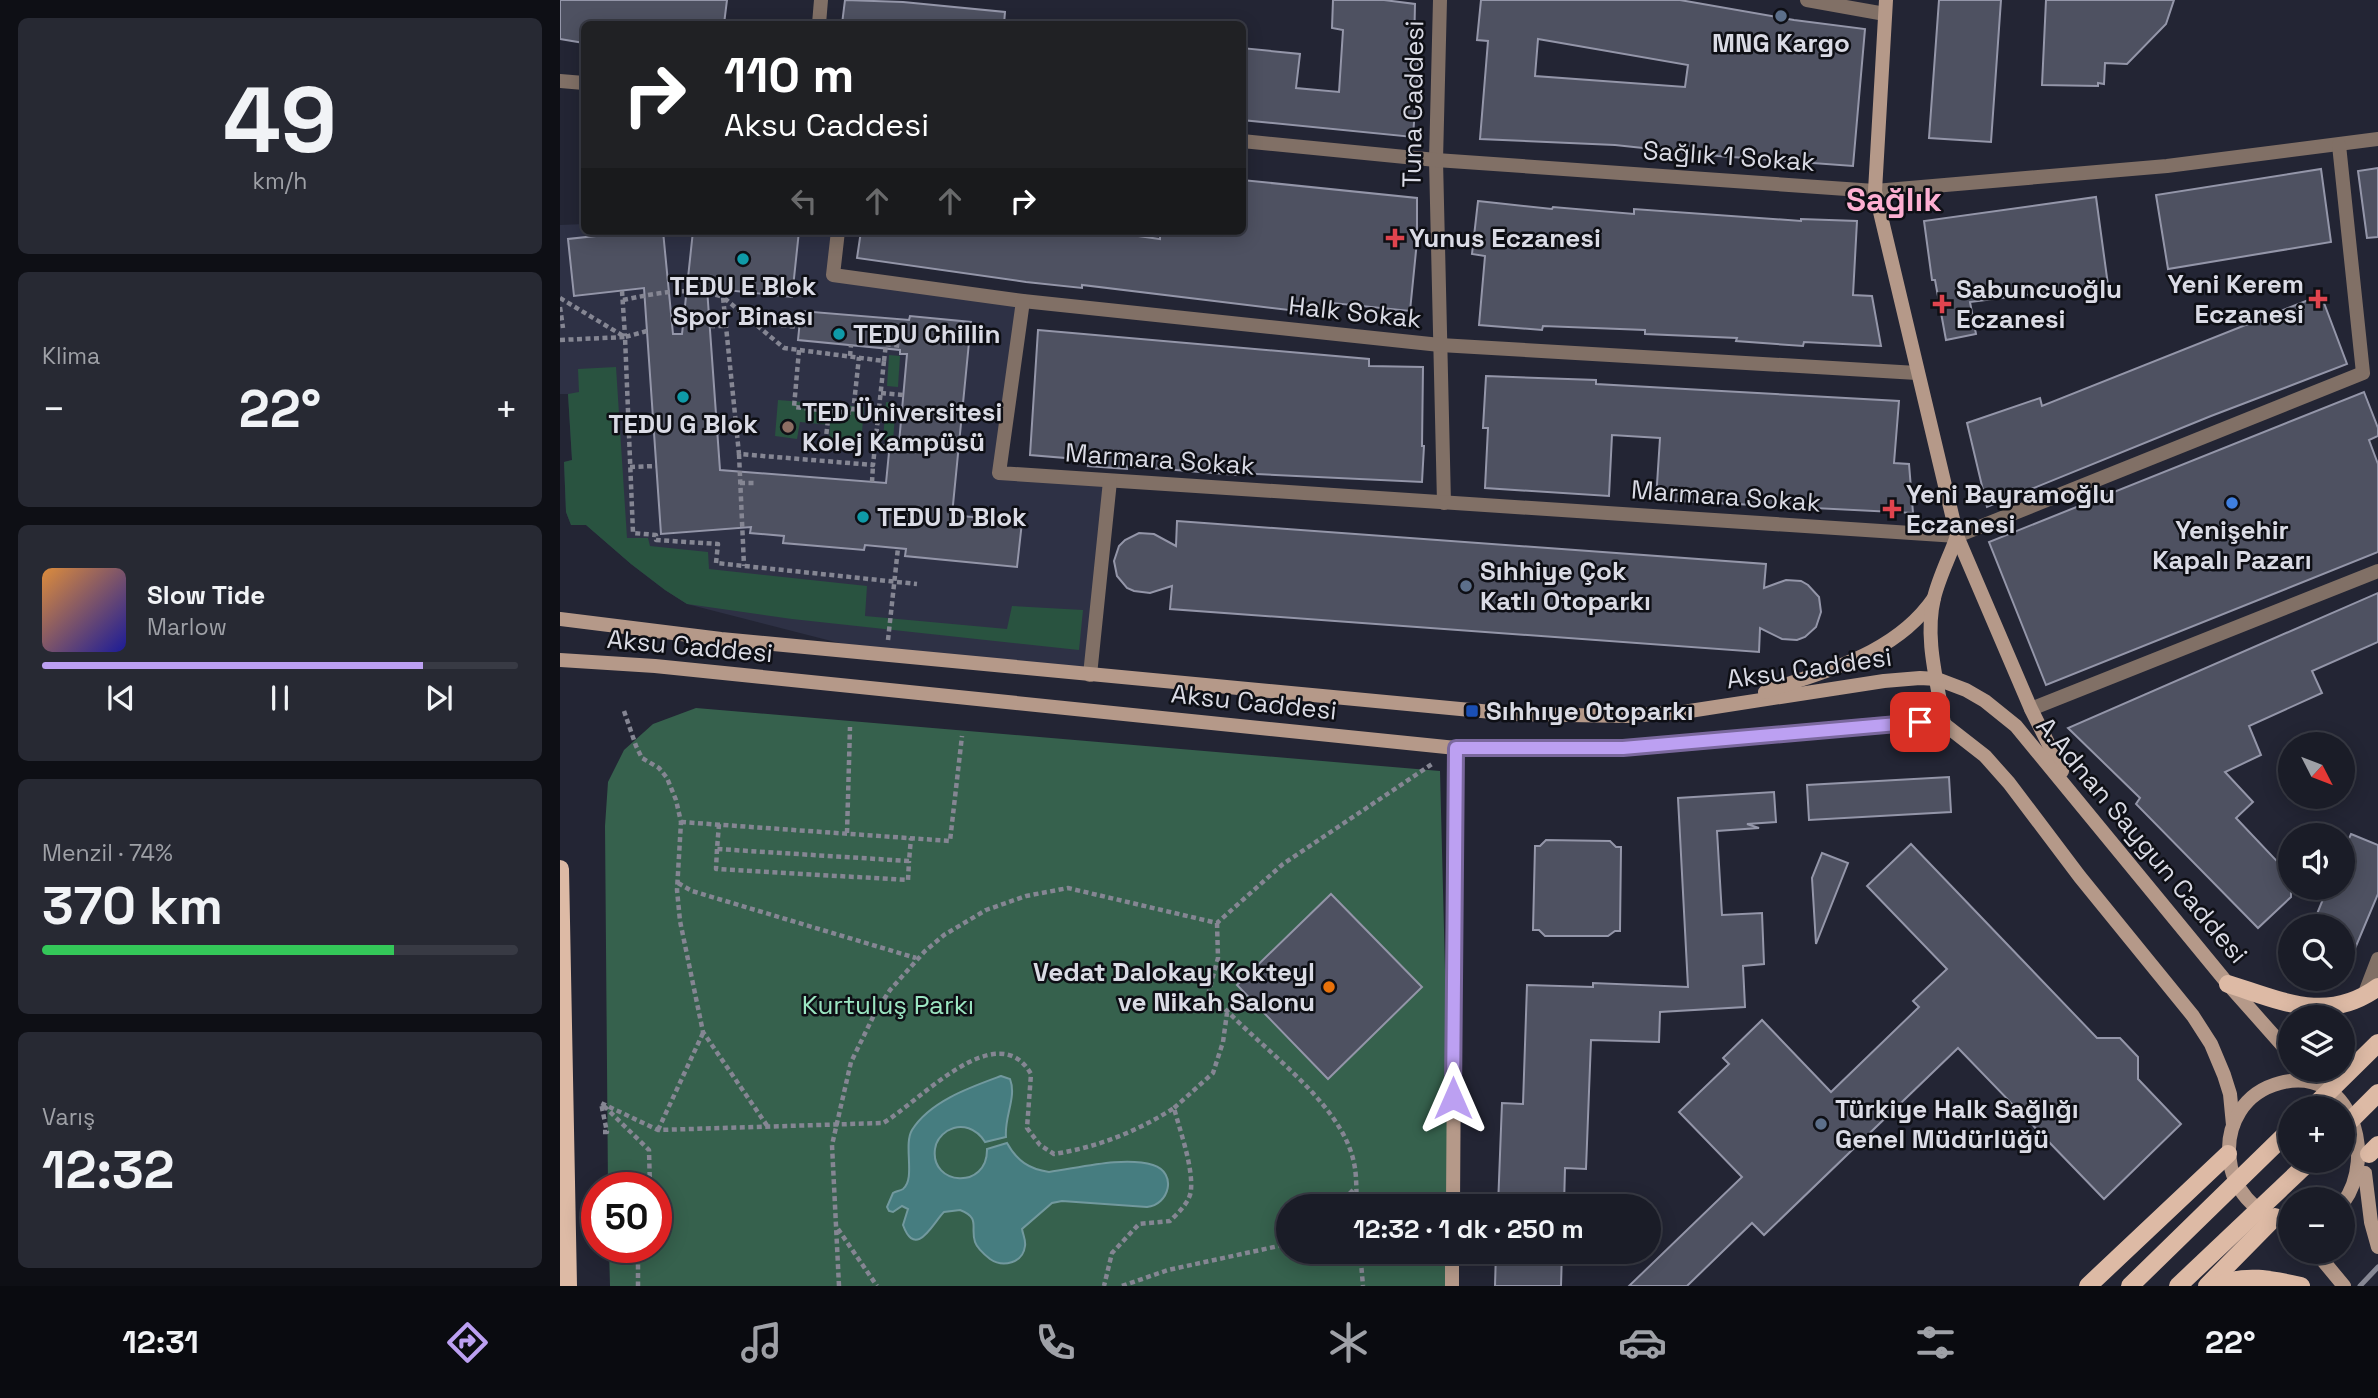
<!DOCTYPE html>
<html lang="tr">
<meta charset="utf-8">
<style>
:root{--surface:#1a1c27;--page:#272933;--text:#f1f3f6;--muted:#9fa1a7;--line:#383a44;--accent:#bca0f2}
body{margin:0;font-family:"Space Grotesk",sans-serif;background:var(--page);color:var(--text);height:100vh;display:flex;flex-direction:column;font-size:26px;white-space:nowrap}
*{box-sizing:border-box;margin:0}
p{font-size:23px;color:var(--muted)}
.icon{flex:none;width:38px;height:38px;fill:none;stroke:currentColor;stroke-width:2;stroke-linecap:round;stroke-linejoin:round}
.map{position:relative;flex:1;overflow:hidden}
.side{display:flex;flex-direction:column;gap:18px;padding:18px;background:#0e0f15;width:560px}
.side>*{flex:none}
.guide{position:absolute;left:21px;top:21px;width:665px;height:214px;border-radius:10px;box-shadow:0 4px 18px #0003,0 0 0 2px var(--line);background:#202124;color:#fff;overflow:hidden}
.needle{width:46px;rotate:132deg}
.fabs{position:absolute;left:1718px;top:732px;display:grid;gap:14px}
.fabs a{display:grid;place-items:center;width:77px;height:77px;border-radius:50%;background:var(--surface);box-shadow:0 4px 18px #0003,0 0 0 2px var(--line);font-size:35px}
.speed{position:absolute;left:21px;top:1172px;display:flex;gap:14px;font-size:35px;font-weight:700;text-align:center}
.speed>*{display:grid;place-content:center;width:91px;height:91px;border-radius:50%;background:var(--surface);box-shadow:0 4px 18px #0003,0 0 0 2px var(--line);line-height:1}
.speed .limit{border:10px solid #d22;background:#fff;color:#111}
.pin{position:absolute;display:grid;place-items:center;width:60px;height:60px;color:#fff;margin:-30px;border-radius:14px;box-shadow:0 4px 10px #0006}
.me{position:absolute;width:77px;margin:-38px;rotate:0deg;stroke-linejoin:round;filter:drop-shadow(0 0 5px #0008)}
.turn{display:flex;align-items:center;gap:24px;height:147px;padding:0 28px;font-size:32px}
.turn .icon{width:91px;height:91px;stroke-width:2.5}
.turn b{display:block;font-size:49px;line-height:60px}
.lanes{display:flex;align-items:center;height:66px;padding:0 28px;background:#0003;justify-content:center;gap:35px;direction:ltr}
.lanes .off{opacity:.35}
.big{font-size:52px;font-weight:700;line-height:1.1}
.side .tile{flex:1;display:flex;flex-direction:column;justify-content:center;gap:10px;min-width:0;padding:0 24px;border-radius:10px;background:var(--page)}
.side .dial{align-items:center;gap:0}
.dial b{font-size:91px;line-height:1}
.song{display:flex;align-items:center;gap:21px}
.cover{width:84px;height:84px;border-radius:10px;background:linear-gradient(135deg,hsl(30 70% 55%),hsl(240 70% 35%))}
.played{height:7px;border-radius:4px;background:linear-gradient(90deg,var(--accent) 80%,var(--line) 80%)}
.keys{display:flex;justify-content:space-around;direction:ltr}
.heat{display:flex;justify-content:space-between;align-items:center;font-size:38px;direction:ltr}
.charge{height:10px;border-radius:5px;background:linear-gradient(90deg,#34c759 74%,var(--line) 0)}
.trip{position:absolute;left:716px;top:1194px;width:385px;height:70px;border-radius:35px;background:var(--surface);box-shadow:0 4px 18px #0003,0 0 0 2px var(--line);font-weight:700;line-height:70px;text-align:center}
.tabs{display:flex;height:112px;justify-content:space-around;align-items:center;background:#0a0b10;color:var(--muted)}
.tabs .icon{width:49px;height:49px}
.tabs .selected{color:var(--accent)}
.tabs b{font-size:32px;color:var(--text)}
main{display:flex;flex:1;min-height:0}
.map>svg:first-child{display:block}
</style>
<main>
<section class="side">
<div class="tile dial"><b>49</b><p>km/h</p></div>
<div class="tile"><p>Klima</p>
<div class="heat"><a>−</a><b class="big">22°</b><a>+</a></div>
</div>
<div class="tile">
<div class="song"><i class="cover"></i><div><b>Slow Tide</b><p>Marlow</p></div></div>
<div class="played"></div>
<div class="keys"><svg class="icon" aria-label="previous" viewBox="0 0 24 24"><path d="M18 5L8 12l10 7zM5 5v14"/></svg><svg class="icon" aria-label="pause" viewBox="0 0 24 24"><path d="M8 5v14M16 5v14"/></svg><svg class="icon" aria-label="next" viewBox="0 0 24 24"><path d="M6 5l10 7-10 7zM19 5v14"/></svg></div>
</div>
<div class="tile"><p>Menzil · 74%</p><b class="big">370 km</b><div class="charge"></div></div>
<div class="tile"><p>Varış</p><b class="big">12:32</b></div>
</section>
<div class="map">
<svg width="1818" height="1286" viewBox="0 0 1818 1286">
<rect width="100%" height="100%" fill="#232534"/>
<polygon fill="#2e3145" points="24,224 24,231 278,231 273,274 463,301 439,473 550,481 530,675 326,655 127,604 105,590 71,564 26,525 11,525 6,512 4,462 12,460 8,394 0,394 0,225"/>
<g fill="#295340">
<polygon points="329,355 340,356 338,387 327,386"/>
<polygon points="56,367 67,538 88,538 90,546 148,552 149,569 307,586 305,616 447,629 452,606 523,610 519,650 232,619 127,604 105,590 71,564 26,525 11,525 6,512 4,462 12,460 8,394 19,392 18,369"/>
<polygon points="218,400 304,407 301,445 269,442 270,425 240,422 237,439 215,436"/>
<polygon points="326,402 336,403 333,441 323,440"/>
</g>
<polygon fill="#36614d" points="136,708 880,771 891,1206 728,1206 728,1251 892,1251 892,1286 50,1286 49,1248 96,1248 96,1188 48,1188 45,826 48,782 64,750 93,724"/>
<path fill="#467d80" stroke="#72999e" stroke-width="2" d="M441,1076L450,1079C457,1097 444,1117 446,1137L425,1142C417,1129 402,1122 387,1131C381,1135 376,1141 375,1149C370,1186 428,1190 427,1149L447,1143C457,1161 469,1169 489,1172C519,1168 564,1156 593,1165C618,1173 609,1205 587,1207L502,1201L492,1203L462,1229C463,1235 466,1240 465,1246C463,1263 443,1268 430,1259C425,1255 417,1248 415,1242C410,1227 421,1218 400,1210L384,1212C374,1221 356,1261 343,1225L348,1209L342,1206L333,1212L329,1211L327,1207L333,1193C336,1191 340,1191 343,1189C356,1179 343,1145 352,1130C370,1101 411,1087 441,1076Z"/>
<g fill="#4e5161" stroke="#9496a9" stroke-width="2" fill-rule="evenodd">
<polygon points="0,0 167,0 164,24 24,24 24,43 0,39"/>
<polygon points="285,0 343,2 445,12 444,24 282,24"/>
<polygon points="773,0 824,0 855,4 854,50 859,51 853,137 682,120 682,48 740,54 736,88 779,92 783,30 772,28"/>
<path d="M921,0H1120L1234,20L1305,29L1293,166L1158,156L1055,145L920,139L928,41L917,40ZM978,39L1128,65L1125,87L975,76Z"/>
<polygon points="1379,0 1441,0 1431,142 1369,138"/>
<polygon points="1486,0 1614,0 1606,24 1567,64 1545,63 1544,84 1538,83 1538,86 1482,85"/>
<polygon points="1818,168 1818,237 1807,238 1798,171"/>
<polygon points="1761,169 1771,242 1608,269 1596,195"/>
<polygon points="682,180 857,198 857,241 850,311 773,303 771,315 522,285 522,288 466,282 297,258 301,231 511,231 542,235 543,231 600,239 600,231 682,231"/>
<polygon points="1536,197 1548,285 1410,302 1416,334 1386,340 1375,280 1372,280 1364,221"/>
<polygon points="918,201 992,209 993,207 1074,214 1074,209 1241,221 1241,219 1297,221 1293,295 1312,296 1321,346 1244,342 1243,346 1176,341 1177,338 1085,334 1085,330 983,326 982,330 919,325 925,256 912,254"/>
<polygon points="83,231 103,231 113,334 122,334 133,231 239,231 232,297 147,288 160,470 326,483 330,442 339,443 347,354 340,354 340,350 238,340 241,311 349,320 350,316 411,322 392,515 462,522 457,567 345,556 346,549 305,545 304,550 223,543 224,536 190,533 191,527 101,534 84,288 14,296 8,239"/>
<polygon points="1761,295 1787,364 1651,416 1427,507 1407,423 1480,398 1482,406"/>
<polygon points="478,330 809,359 809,366 863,367 862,446 864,446 862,482 676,473 676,475 567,466 567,469 528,466 529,460 470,455"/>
<polygon points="926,376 1036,380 1036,384 1339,401 1334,463 1349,464 1353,513 1096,500 1100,438 1052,435 1049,496 925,488 928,428 923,428"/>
<polygon points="1804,392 1818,428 1818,436 1809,440 1818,464 1818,552 1486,685 1429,542"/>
<polygon points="617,521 1206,564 1204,588 1226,580 1241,581 1248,585 1259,597 1261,612 1256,627 1245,637 1237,640 1222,639 1200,628 1199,652 610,609 612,586 590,593 574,591 567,588 557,576 554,561 559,546 565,540 579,533 594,534 616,546"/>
<polygon points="1818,593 1818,642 1752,671 1762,693 1689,726 1701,755 1665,772 1693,802 1676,818 1731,876 1731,897 1698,928 1576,804 1580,798 1508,728"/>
<polygon points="1389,777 1391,812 1249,820 1247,785"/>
<polygon points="1214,792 1216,822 1187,824 1199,828 1157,831 1162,915 1202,913 1204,964 1183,966 1185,1007 1100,1012 1099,1042 1031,1040 1026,1169 1005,1168 1004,1206 938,1206 942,1103 963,1104 967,985 1033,987 1033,983 1128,987 1118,798"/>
<polygon points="1791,834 1818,845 1818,894 1783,977 1783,926 1752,926 1768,887 1783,887 1783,852"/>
<polygon points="986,840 1050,841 1056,847 1061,847 1060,931 1055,931 1048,936 985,936 979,930 973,930 975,846 980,846"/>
<polygon points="1351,844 1537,1038 1560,1038 1578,1057 1578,1079 1621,1124 1544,1199 1398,1048 1204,1235 1192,1223 1127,1286 1069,1286 1182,1177 1119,1112 1169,1064 1163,1058 1202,1020 1271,1092 1359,1007 1353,1001 1387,969 1307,886"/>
<polygon points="1262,853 1288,863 1256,944 1252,878"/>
<polygon points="771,894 862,987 768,1079 677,985"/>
<polygon points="936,1251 1002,1251 1001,1286 935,1286"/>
</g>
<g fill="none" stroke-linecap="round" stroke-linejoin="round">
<g stroke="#858693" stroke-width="4.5" stroke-dasharray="5 3.5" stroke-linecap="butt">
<polyline points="62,291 65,336"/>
<polyline points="0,298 65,337 87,331"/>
<path d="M63,300C97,293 129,286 163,297L179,454L313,465L324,361L224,348L163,297V290"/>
<polyline points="0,307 3,328"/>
<polyline points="196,323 239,327"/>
<polyline points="150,326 166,326"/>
<polyline points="0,340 65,337 73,533 96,535 96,540 158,544 156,563 357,584"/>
<polyline points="239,350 234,407 269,411 265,446"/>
<polyline points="290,356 291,345"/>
<polyline points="324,361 326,344 341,346"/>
<polyline points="321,393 344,395"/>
<polyline points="269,411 293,413 299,357"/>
<polyline points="157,432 176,430"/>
<polyline points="315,445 330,447"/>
<polyline points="179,454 184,566"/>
<polyline points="70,467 96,466"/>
<polyline points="312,482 313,465"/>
<polyline points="180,483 194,483"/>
<polyline points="328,640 338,548"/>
<polyline points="64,711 76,746 82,758 99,768 107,778 116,800 121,822 117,890 120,921 143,1032 208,1127"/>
<polyline points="121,822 390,841 402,736"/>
<polyline points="159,824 157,849 349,861 351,838"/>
<polyline points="287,833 290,727"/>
<polyline points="157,849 156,869 348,880 349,861"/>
<polyline points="118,883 132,891 356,958"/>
<path d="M657,923L658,958L649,991C690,1042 781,1098 794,1163C797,1176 796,1192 797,1206"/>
<polyline points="44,1106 89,1150 90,1188"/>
<polyline points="614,1108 653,1073 663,1042 667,1013"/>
<polyline points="98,1130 143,1033"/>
<path d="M43,1132H47L41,1103L98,1130L323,1123C357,1104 437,1014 471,1074L467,1128L480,1145L494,1154C538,1147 576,1132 614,1108C620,1131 633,1166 631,1190C630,1202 618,1213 610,1221L579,1224L552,1253L544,1286"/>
<polyline points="778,1206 795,1188"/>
<polyline points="278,1229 317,1286"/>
<polyline points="75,1248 78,1255 78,1286"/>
<polyline points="800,1251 803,1286"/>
<polyline points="279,1286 272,1145 291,1062 315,1013 330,990 365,951 384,935 426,910 466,896 508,888 657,923 723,864 872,764"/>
<polyline points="562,1286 608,1270 728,1244"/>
</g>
<g stroke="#817066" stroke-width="14">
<polyline points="880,0 876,160 884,503"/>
<polyline points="1247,0 1325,14"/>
<polyline points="259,24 261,0"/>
<polyline points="0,81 24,83"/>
<polyline points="682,141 876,160 1315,191 1607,166 1818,139"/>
<polyline points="278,231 273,275 463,301 880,345 1357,373"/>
<polyline points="463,301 439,473 1397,536 1803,373 1779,145"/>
<polyline points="530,675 550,481"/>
<polyline points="1471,709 1818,571"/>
<polyline points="1803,998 1818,959"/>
</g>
<g stroke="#b59989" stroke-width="14">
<polyline points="1326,0 1315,191 1397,536 1471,709 1502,771"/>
<polyline points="0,619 161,639 953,714 1067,716 1123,712 1324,681 1360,678 1377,679 1406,690 1425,701 1456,726 1668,984 1731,1055"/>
<polyline points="0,660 95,666 896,748 1063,748 1311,725 1360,722 1384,724 1425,756 1449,783 1520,877 1633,1016 1651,1044 1664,1075 1670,1094 1673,1125"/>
<path d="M1205,692C1266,670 1335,655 1374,598"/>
<path d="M1384,724C1378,684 1364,639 1374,598C1379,577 1390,556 1397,536"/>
<polyline points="1805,1173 1811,1222 1818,1247"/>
<polyline points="893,1206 896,748"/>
<path d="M1731,1220C1655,1213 1646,1102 1720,1083C1790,1064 1818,1156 1783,1203"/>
<polyline points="1755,1251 1784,1286"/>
<polyline points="892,1286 892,1251"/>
</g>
<g stroke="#ddbaa5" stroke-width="18">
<polyline points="0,869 8,1286"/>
<path d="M1668,984C1722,1001 1767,1024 1818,987"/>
<polyline points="1752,1108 1818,1043"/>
<polyline points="1783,1128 1818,1093"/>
<polyline points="1809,1154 1818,1145"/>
<polyline points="1528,1286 1668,1154"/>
<polyline points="1570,1286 1731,1129"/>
<polyline points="1618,1286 1751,1160"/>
<polyline points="1647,1286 1715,1217"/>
<path d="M1658,1286C1684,1273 1714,1280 1741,1286"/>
</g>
<polyline stroke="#878894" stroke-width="5" points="1800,1286 1818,1267"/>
</g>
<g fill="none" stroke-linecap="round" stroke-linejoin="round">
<defs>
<polyline id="route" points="893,1098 896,748 1063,748 1360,722"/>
</defs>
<use href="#route" stroke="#7a689d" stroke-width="18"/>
<use href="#route" stroke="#bca0f2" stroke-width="12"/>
</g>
<g fill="#5c6f8a" stroke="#0e0f15" stroke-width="2.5">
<circle cx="1221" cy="16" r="7"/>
<circle cx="906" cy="586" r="7"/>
<circle cx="1261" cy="1124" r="7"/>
</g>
<g fill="#e0444e" stroke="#0e0f15" stroke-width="2.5">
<path d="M831.5 227.5h7v7h7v7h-7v7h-7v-7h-7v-7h7z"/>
<path d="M1754.5 288.5h7v7h7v7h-7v7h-7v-7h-7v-7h7z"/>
<path d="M1378.5 293.5h7v7h7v7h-7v7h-7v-7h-7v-7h7z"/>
<path d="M1328.5 498.5h7v7h7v7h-7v7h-7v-7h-7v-7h7z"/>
</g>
<g fill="#0f9aa8" stroke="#0e0f15" stroke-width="2.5">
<circle cx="183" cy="259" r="7"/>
<circle cx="279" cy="334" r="7"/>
<circle cx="123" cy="397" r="7"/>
<circle cx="303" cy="517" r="7"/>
</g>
<circle fill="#8d6e63" stroke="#0e0f15" stroke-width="2.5" cx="228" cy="427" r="7"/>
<circle fill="#3f7fe0" stroke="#0e0f15" stroke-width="2.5" cx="1672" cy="503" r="7"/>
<rect fill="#1a4fb4" stroke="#0e0f15" stroke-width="2.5" x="905" y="704" width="14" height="14" rx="3.5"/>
<circle fill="#e8710a" stroke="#0e0f15" stroke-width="2.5" cx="769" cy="987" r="7"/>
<g text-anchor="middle" stroke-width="5" stroke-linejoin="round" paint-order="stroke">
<g font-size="26" font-weight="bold" fill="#dadbe5" stroke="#0e0f15" text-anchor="start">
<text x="1221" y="52" text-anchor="middle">MNG Kargo</text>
<text x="849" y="247">Yunus Eczanesi</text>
<text x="1744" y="293" text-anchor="end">Yeni Kerem<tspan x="1744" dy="30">Eczanesi</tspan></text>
<text x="183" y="295" text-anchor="middle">TEDU E Blok<tspan x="183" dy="30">Spor Binası</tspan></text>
<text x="1396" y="298">Sabuncuoğlu<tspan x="1396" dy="30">Eczanesi</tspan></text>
<text x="293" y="343">TEDU Chillin</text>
<text x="242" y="421">TED Üniversitesi<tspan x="242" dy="30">Kolej Kampüsü</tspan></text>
<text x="123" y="433" text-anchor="middle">TEDU G Blok</text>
<text x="1346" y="503">Yeni Bayramoğlu<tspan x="1346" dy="30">Eczanesi</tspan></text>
<text x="317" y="526">TEDU D Blok</text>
<text x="1672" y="539" text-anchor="middle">Yenişehir<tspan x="1672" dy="30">Kapalı Pazarı</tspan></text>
<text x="920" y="580">Sıhhiye Çok<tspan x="920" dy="30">Katlı Otoparkı</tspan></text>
<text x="926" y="720">Sıhhıye Otoparkı</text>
<text x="755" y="981" text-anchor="end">Vedat Dalokay Kokteyl<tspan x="755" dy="30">ve Nikah Salonu</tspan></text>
<text x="1275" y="1118">Türkiye Halk Sağlığı<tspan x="1275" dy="30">Genel Müdürlüğü</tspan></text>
</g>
<g font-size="26" fill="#dadbe5" stroke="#0e0f15">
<text transform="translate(853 104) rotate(-89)" y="9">Tuna Caddesi</text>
<text transform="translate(1169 156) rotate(4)" y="9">Sağlık 1 Sokak</text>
<text transform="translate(795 312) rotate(6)" y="9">Halk Sokak</text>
<text transform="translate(600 459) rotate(4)" y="9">Marmara Sokak</text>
<text transform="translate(1166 496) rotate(4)" y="9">Marmara Sokak</text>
<text transform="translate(130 646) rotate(5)" y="9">Aksu Caddesi</text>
<text transform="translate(1249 668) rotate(-8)" y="9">Aksu Caddesi</text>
<text transform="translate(694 702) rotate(6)" y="9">Aksu Caddesi</text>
<text transform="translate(1582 840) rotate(50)" y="9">A.Adnan Saygun Caddesi</text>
</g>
<g font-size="26" fill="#9ce6c2" stroke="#0e0f15">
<text x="328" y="1014">Kurtuluş Parkı</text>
</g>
<g font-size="33" font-weight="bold" fill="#fdafd2" stroke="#0e0f15">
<text x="1334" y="211">Sağlık</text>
</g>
</g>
</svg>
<div class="fabs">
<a><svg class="needle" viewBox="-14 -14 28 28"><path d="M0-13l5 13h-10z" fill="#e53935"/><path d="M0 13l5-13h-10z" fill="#9fa1a7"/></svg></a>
<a><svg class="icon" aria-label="sound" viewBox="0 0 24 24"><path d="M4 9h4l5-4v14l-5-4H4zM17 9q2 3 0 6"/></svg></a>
<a><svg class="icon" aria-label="search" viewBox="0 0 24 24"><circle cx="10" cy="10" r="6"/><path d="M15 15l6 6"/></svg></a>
<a><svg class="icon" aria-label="layers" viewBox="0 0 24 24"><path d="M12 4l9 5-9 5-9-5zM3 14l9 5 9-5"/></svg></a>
<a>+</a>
<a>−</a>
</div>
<div class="speed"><div class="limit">50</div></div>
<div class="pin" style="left:1360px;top:722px;background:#d93025"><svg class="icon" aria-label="arrive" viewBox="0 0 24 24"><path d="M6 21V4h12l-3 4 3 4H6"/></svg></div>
<svg class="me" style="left:893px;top:1098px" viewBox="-20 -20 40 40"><path d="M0-17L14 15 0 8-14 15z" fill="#bca0f2" stroke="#fff" stroke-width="4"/></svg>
<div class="trip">12:32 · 1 dk · 250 m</div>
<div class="guide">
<div class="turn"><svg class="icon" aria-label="right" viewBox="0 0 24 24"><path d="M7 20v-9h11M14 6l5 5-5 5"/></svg><div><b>110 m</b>Aksu Caddesi</div></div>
<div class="lanes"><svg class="icon off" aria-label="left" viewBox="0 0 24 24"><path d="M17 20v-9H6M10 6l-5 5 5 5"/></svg><svg class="icon off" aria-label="ahead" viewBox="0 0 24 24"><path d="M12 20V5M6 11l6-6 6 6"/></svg><svg class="icon off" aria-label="ahead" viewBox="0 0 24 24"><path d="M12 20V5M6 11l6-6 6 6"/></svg><svg class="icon" aria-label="right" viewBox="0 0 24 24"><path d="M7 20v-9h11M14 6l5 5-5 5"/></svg></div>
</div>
</div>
</main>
<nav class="tabs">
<b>12:31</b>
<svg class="icon selected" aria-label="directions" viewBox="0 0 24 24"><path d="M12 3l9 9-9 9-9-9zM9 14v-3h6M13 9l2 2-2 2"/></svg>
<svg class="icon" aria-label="music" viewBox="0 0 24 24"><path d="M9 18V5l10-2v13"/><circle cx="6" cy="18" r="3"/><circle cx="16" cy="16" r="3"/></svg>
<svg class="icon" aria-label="phone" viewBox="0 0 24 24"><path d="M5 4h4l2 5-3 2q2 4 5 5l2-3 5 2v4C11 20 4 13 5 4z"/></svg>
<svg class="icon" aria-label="climate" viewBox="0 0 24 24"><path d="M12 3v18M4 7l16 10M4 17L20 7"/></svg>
<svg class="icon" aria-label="car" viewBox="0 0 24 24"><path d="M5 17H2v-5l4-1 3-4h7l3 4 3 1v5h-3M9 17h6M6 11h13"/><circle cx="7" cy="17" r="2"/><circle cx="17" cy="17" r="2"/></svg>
<svg class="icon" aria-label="filters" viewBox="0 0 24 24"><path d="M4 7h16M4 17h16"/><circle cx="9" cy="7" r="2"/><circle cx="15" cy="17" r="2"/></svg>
<b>22°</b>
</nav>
